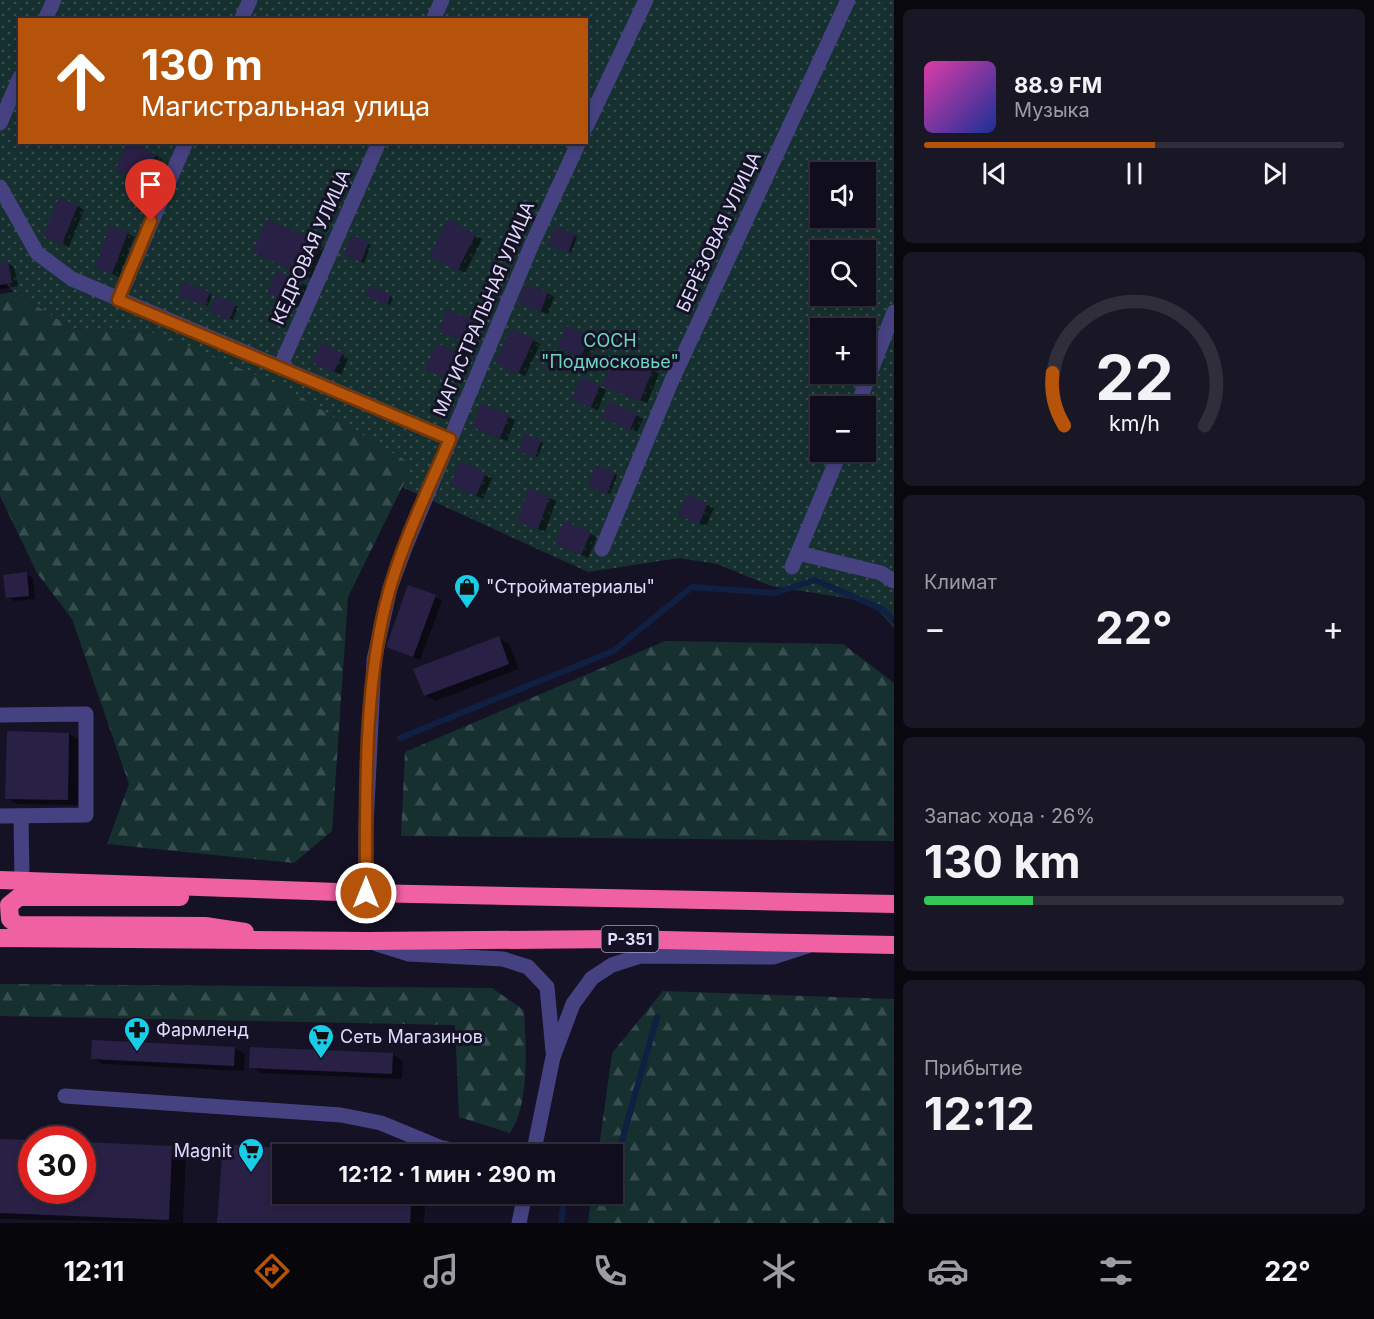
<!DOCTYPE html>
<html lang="ru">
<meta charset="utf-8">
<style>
:root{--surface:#100e1c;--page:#191725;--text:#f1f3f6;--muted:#9c9ca3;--line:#302e3b;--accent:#b45309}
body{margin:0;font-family:Inter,sans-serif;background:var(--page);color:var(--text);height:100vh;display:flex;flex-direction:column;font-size:22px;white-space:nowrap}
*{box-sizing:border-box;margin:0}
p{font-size:20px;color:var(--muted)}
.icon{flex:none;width:33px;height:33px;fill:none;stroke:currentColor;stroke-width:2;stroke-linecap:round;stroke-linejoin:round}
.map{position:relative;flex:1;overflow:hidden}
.side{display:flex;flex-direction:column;gap:9px;padding:9px;background:#09080f;width:480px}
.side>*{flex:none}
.guide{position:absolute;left:18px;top:18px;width:570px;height:126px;border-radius:0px;box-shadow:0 3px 9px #0003,0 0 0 2px var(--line);background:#b45309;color:#fff;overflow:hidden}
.buttons{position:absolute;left:810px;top:162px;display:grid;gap:12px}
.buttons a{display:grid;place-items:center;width:66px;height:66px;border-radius:0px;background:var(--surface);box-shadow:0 3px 9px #0003,0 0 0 2px var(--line);font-size:30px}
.speed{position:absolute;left:18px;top:1126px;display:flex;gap:12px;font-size:30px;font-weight:700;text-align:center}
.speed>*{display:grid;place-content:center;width:78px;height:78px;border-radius:50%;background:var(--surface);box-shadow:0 3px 9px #0003,0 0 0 2px var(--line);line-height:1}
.speed .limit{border:9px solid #d22;background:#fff;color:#111}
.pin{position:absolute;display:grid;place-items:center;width:51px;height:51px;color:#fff;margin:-62px -26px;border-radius:50% 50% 50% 0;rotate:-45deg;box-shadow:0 0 6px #0007}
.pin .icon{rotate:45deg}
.me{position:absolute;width:66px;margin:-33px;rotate:0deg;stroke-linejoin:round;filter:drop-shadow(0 0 4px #0008)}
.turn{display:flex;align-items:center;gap:21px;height:126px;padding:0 24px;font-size:27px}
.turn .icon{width:78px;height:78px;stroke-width:2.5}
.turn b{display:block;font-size:42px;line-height:51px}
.big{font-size:45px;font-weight:700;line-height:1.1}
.side .widget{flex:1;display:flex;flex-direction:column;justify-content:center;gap:9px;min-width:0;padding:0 21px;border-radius:9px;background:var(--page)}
.side .dial{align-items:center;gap:0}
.dial svg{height:156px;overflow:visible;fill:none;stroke:var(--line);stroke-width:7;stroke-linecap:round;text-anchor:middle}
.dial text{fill:var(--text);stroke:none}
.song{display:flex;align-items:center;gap:18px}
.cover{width:72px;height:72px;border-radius:9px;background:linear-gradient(135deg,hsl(320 70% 55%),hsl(230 70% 35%))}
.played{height:6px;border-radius:3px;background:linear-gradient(90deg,var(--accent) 55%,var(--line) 55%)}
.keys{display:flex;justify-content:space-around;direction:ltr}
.heat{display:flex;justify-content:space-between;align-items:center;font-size:33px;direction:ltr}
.charge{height:9px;border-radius:4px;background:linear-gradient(90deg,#34c759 26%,var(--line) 0)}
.trip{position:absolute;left:272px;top:1144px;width:351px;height:60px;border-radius:0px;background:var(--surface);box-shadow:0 3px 9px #0003,0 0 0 2px var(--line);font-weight:700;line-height:60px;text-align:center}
.menu{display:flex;height:96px;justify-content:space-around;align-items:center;background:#06060b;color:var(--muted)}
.menu .icon{width:42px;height:42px}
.menu .active{color:var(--accent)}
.menu b{font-size:27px;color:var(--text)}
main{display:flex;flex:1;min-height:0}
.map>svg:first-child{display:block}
</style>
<main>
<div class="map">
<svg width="894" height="1223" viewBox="0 0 894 1223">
<defs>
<pattern id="grass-dots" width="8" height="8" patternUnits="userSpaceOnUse" patternTransform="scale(1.5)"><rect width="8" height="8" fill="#163030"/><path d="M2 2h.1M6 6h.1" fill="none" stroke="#384d4f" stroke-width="1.8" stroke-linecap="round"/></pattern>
<pattern id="forest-firs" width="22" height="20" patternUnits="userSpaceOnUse" patternTransform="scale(1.5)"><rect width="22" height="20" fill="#163030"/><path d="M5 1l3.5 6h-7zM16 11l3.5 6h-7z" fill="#384d4f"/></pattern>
</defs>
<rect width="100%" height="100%" fill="#161226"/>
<path fill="url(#grass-dots)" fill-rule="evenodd" d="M0,0H894V628L871,602L771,586L717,564L679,558L588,572L402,487L412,465L155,333L72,328L14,292L0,279ZM20,20H586V142H20ZM820,172H866V218H820ZM820,250H866V296H820ZM820,328H866V374H820ZM820,406H866V452H820Z"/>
<g fill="url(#forest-firs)">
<polygon points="14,292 72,328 155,333 282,386 413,465 348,597 332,831 294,863 107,844 129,784 72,619 37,573 0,496 0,294"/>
<polygon points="665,641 843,644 894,683 894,841 401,836 405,752"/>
<path d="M0,984L492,988L524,1010C526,1044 530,1105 510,1133L459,1117L455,1025L0,1016Z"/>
<polygon points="663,991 894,999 894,1223 588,1223 592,1194 612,1194 612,1155 598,1155 612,1053"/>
</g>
<g fill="#0007">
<polygon points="155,155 162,159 150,185 124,173"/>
<polygon points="78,206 84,210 69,247 51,239"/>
<polygon points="268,221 330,251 316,281 265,257"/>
<polygon points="448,221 482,239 465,273 431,255"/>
<polygon points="127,233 134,237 119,277 96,267"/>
<polygon points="574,235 577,237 571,253 553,246"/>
<polygon points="368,244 371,245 364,263 348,256"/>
<polygon points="8,263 14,267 18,286 0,289 0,264"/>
<polygon points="302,283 309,287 300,307 276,296"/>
<polygon points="209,293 212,295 208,306 182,296"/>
<polygon points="547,293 554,297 548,314 520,303"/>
<polygon points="390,296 393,297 390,305 371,297"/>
<polygon points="217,297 238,307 233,320 212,310"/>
<polygon points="447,312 480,325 473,344 441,331"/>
<polygon points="589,338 596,342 587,361 565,351"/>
<polygon points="533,340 540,344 525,376 504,366"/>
<polygon points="438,345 467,359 457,383 434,372"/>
<polygon points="342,354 348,358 341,375 321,365"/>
<polygon points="652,370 659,374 647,403 611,389"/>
<polygon points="582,379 606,390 598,410 580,403"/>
<polygon points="482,406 515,420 507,441 480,430"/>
<polygon points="636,415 643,419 637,432 611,421"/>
<polygon points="526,436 543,443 538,457 523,451"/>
<polygon points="461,464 492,478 483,499 459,488"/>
<polygon points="615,474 617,476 610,494 592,487"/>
<polygon points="530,490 556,501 545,532 519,521"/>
<polygon points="688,496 714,508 706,526 686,518"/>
<polygon points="565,523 597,537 588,558 563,547"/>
<polygon points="26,574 33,578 35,599 14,601 8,597"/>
<polygon points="435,597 442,601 420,660 388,646"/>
<polygon points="499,638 509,644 519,669 435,701 425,695"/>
<polygon points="69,734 79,740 78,805 17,804 7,798"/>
<polygon points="234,1048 245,1054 244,1071 103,1064 93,1058"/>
<polygon points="393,1055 403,1061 402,1079 261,1073 251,1067"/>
<polygon points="0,1140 32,1191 82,1191 172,1148 186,1156 183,1223 0,1219"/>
<polygon points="224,1146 359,1155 282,1155 282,1194 426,1194 424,1223 219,1223"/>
</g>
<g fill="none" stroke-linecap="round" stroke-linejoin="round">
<g stroke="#102042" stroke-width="6">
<polyline points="400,738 613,651 692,587 775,593 815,580 884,610 894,621"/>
<polyline points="612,1176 657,1017"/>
<polyline points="561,1223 565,1194"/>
</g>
</g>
<g fill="#292045">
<polygon points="128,142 156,154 143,183 115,170"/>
<polygon points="59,197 78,205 62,244 43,236"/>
<polygon points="268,219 320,244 305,276 252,252"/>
<polygon points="448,219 476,234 457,271 429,256"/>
<polygon points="110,225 128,232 112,274 95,268"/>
<polygon points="556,226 575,234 568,253 548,245"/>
<polygon points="352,235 369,242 361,262 343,255"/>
<polygon points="8,261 12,283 0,285 0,263"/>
<polygon points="277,271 303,282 293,304 267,293"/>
<polygon points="183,282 210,292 205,306 178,296"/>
<polygon points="525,284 548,292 541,311 518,304"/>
<polygon points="370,286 391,294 387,305 366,296"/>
<polygon points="216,295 236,304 229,320 210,311"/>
<polygon points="446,310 473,319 466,342 439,332"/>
<polygon points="566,326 590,337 580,358 557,347"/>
<polygon points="511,329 534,339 518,374 495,363"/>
<polygon points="321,343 343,353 334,372 312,362"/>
<polygon points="437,343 461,354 450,380 425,369"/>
<polygon points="615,354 653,369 640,401 602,386"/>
<polygon points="581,377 600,385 591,408 572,400"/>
<polygon points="609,402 637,414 630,430 602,418"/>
<polygon points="481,404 509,415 500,438 472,427"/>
<polygon points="525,434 541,440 535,457 518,451"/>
<polygon points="460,462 486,473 476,496 450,485"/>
<polygon points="596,465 615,473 607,494 588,486"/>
<polygon points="529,488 550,496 538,529 517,522"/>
<polygon points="687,494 708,503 699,524 678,515"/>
<polygon points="564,521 591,532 581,555 555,544"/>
<polygon points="27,572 29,596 6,598 3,575"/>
<polygon points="408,585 436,595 413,657 386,647"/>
<polygon points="499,636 509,664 424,696 413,669"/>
<polygon points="7,731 69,733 68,800 5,799"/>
<polygon points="92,1040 235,1047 234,1066 91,1059"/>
<polygon points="250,1047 393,1053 392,1074 249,1068"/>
<polygon points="0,1139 32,1140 32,1191 82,1191 82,1142 172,1146 169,1220 0,1213"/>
<polygon points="223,1144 355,1153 282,1155 282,1194 412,1194 410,1223 217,1223"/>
</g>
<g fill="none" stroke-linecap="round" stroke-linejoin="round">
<g stroke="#464281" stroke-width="15">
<polyline points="45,20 54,0"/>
<polyline points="241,20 250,0"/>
<polyline points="433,20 442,0"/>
<polyline points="0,123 20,77"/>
<polyline points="586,127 646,0"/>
<polyline points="0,187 37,253 72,279 450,439"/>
<polyline points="118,300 186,142"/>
<polyline points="280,367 379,142"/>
<polyline points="857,406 894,312"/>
<polyline points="602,549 672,380 848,0"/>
<polyline points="798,553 881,573 894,581"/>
<polyline points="792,567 840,452"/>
<polyline points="0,715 86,714 86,815 0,816"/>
<polyline points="21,816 22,880"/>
<polyline points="366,893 366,827 374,660 390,588 406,545 532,244 579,142"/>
<polyline points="377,944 409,954 503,959 528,967 547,987 553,1051"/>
<polyline points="65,1096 341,1115 381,1123 439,1147 473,1155"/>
<polyline points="533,1155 553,1057 573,1004 592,978 612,965 640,956 773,957 807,946"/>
<polyline points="519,1223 525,1194"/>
</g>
<g stroke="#f061a1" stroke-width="18">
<polyline points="0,880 366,893 894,904"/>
<polyline points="180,897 19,897 9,905 10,919 17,925 205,926 245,932"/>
<polyline points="0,938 367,941 618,939 894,945"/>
</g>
</g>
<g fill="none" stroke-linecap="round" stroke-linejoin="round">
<defs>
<path id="route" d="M151,221L118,300L450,439C429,488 405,537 390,588C363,681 366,796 366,893"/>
</defs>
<use href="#route" stroke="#753606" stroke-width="15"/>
<use href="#route" stroke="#b45309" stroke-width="10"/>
</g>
<defs>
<symbol id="shop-pin" viewBox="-11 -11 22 30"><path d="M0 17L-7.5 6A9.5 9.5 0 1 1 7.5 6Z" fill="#19cde9" stroke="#161226"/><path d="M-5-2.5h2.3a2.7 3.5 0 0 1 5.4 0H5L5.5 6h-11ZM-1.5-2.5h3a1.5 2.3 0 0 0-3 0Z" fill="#111"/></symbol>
<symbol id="pharmacy-pin" viewBox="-11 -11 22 30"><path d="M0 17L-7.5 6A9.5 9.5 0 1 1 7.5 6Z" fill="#19cde9" stroke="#161226"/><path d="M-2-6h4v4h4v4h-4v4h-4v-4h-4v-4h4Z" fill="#111"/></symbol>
<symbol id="supermarket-pin" viewBox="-11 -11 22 30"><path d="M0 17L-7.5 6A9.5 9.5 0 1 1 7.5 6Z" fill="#19cde9" stroke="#161226"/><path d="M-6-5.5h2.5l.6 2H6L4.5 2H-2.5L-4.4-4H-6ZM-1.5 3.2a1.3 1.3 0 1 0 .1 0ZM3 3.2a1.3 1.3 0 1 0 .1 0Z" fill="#111"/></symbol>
</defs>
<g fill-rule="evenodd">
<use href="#shop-pin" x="452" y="572" width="30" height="40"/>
<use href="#pharmacy-pin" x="122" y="1015" width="30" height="40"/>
<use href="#supermarket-pin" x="306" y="1022" width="30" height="40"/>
<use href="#supermarket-pin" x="236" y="1136" width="30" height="40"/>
</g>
<g text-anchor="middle" stroke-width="6" stroke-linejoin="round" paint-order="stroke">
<rect fill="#161226" stroke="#a39fbc" stroke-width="1.5" x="601.5" y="926" width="57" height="26" rx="4.5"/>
<g font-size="16" font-weight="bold" fill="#e0dbfc">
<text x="630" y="945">Р-351</text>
</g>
<g font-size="18" fill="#e0dbfc" stroke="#161226">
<text transform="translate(719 232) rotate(-65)" y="6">БЕРЁЗОВАЯ УЛИЦА</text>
<text transform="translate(311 247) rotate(-66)" y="6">КЕДРОВАЯ УЛИЦА</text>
<text transform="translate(484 309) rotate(-67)" y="6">МАГИСТРАЛЬНАЯ УЛИЦА</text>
</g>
<g font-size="18" fill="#6dd5bf" stroke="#161226">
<text x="610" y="347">СОСН<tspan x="610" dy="21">"Подмосковье"</tspan></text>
</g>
<g font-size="18" fill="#e0dbfc" stroke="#161226" text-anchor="start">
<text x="486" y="593">"Стройматериалы"</text>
<text x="156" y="1036">Фармленд</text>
<text x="340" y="1043">Сеть Магазинов</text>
<text x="232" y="1157" text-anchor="end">Magnit</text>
</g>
</g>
</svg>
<div class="buttons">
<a><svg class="icon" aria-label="sound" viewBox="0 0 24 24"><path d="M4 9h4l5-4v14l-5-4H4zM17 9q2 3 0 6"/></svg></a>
<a><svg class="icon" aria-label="search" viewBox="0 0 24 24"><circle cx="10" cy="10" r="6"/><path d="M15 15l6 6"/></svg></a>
<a>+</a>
<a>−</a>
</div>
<div class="speed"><div class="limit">30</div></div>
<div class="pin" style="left:151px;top:221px;background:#d93025"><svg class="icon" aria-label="arrive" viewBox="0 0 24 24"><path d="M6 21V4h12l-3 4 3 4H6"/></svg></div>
<svg class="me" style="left:366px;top:893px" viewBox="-20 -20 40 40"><circle r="17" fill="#b45309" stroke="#fff" stroke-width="3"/><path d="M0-11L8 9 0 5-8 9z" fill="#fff"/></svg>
<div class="trip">12:12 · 1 мин · 290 m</div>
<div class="guide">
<div class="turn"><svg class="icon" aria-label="ahead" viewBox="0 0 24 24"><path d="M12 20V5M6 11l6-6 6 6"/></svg><div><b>130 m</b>Магистральная улица</div></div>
</div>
</div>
<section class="side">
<div class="widget">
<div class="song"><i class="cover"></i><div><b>88.9 FM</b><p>Музыка</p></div></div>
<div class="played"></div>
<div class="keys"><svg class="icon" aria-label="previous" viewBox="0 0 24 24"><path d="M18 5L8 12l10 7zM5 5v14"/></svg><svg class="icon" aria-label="pause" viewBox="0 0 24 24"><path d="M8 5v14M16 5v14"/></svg><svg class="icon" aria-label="next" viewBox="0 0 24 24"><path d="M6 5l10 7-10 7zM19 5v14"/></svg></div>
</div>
<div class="widget dial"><svg viewBox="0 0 100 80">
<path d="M14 69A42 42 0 1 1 86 69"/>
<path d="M14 69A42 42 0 0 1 8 42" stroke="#b45309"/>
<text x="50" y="56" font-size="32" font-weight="700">22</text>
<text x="50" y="72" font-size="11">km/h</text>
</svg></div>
<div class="widget"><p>Климат</p>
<div class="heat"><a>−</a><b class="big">22°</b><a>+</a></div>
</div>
<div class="widget"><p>Запас хода · 26%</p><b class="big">130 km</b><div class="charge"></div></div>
<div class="widget"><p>Прибытие</p><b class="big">12:12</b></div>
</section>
</main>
<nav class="menu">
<b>12:11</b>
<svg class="icon active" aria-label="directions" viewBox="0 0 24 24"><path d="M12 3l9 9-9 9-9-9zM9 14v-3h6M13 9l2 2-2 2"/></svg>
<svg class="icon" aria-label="music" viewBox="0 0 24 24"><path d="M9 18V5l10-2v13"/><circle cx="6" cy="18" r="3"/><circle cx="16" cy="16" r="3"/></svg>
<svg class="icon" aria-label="phone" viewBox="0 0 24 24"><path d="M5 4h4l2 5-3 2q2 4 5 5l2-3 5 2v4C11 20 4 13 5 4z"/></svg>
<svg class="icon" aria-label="climate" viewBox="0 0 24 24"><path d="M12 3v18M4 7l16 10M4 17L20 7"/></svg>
<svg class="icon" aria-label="car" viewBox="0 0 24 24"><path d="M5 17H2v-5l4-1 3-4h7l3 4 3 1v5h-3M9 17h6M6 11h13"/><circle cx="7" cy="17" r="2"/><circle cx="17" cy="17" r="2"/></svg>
<svg class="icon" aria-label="filters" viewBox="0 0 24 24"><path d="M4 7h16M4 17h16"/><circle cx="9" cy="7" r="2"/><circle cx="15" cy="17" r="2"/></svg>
<b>22°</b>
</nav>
